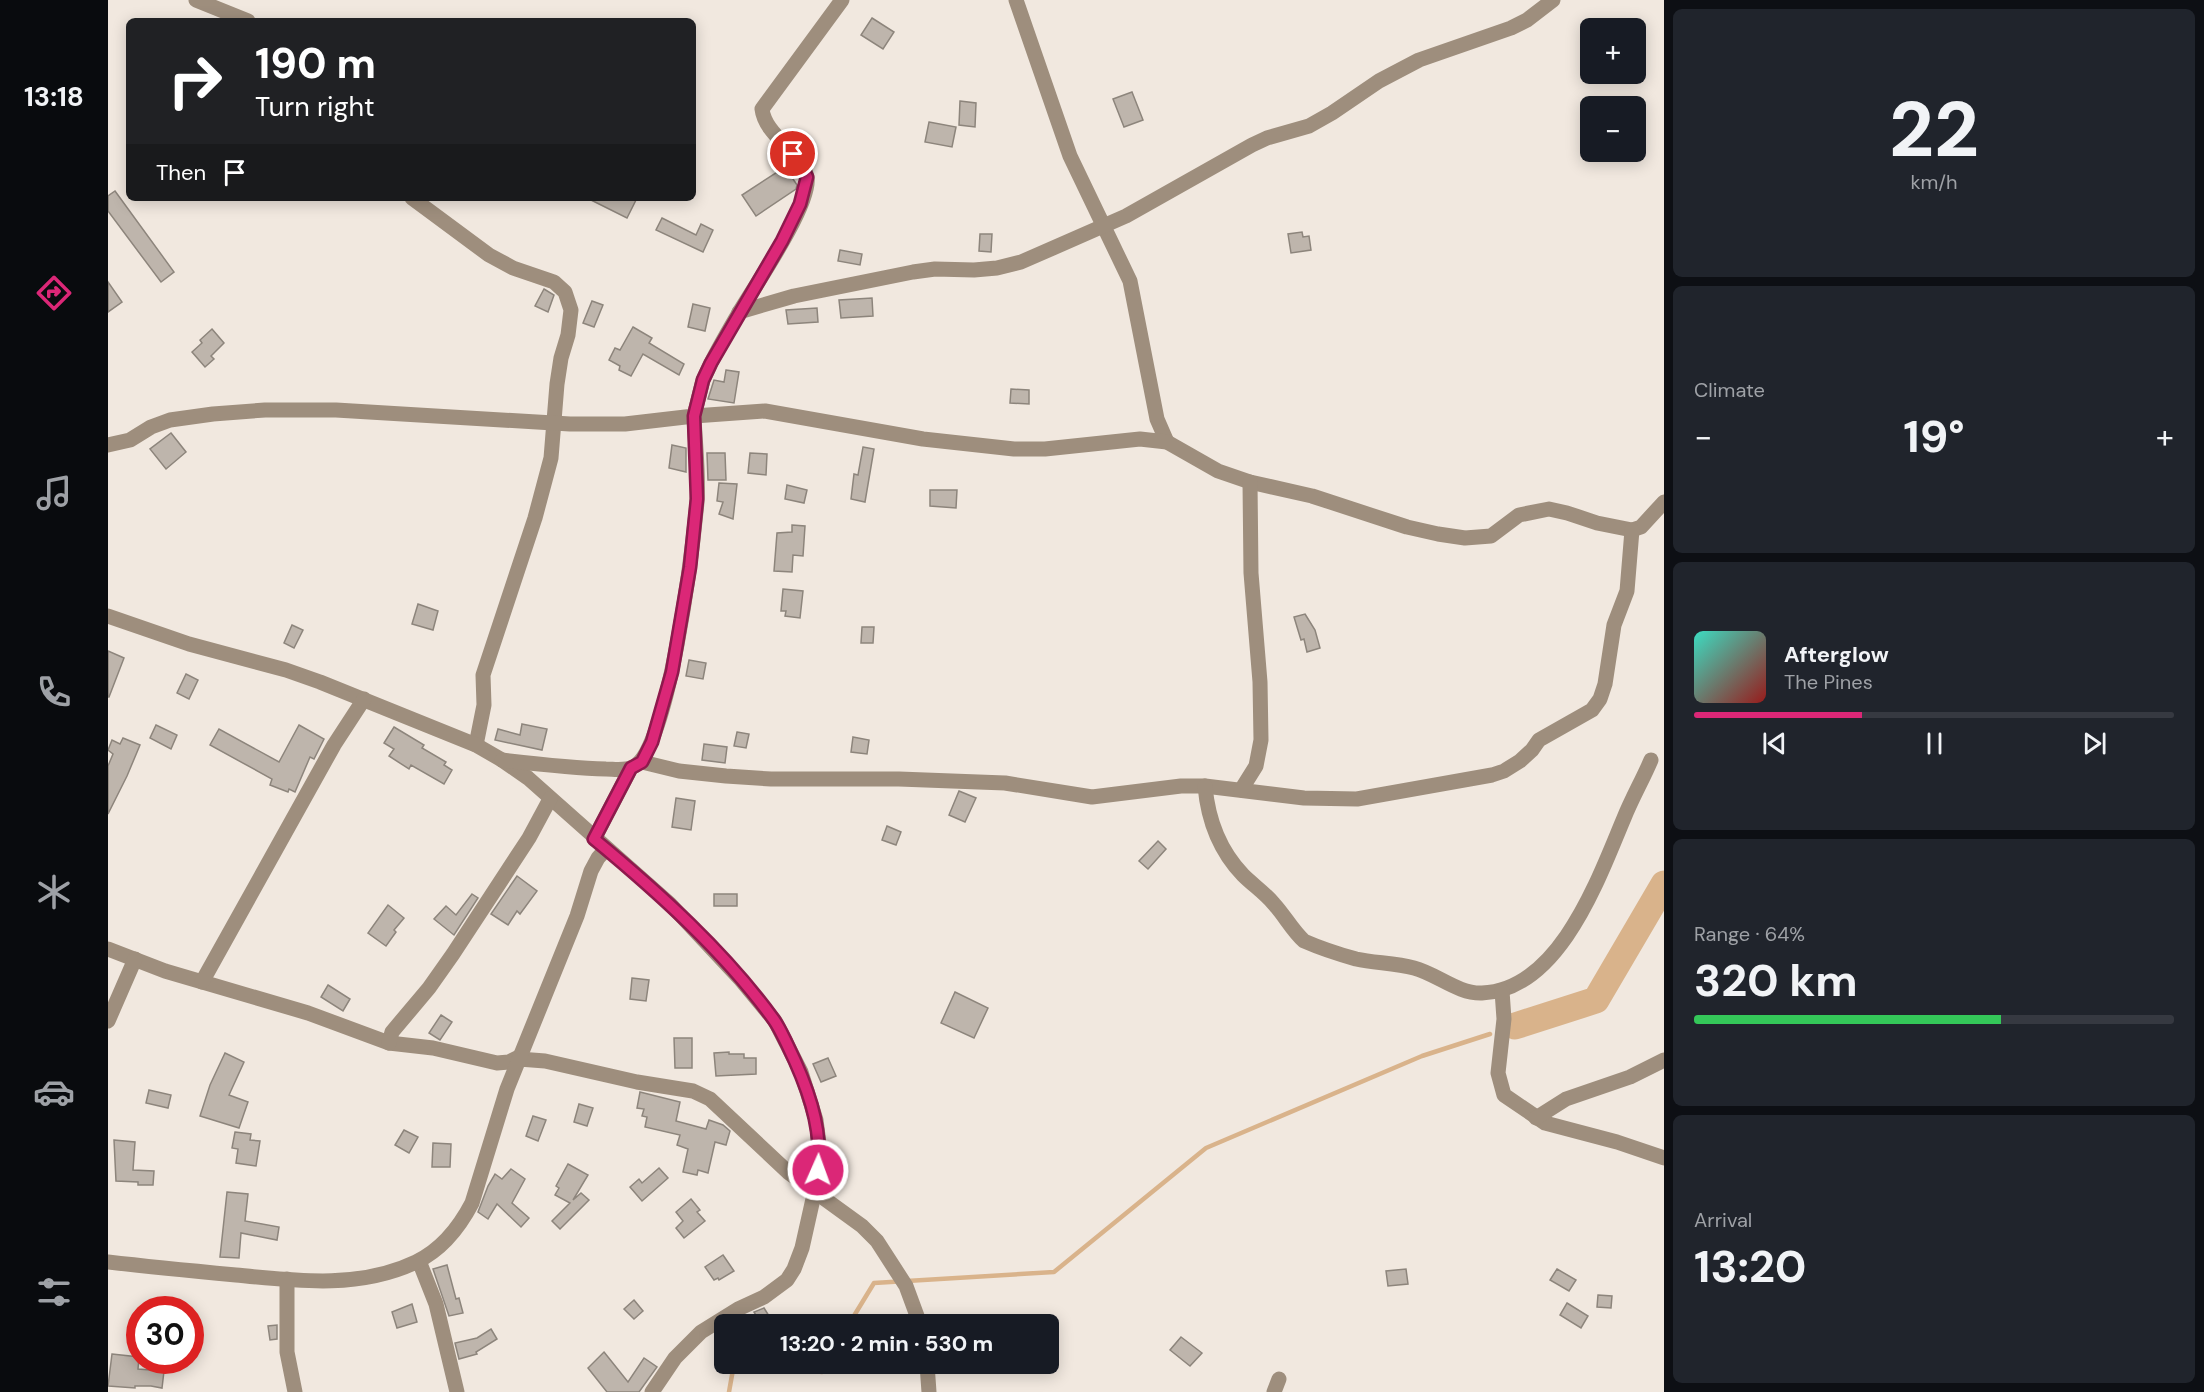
<!DOCTYPE html>
<meta charset="utf-8">
<style>
:root{--surface:#171b24;--page:#20242c;--text:#f1f3f6;--muted:#9ea1a6;--line:#363941;--accent:#db2777}
body{margin:0;font-family:"DM Sans",sans-serif;background:var(--page);color:var(--text);height:100vh;display:flex;flex-direction:column;font-size:22px;white-space:nowrap}
*{box-sizing:border-box;margin:0}
p{font-size:20px;color:var(--muted)}
.icon{flex:none;width:33px;height:33px;fill:none;stroke:currentColor;stroke-width:2;stroke-linecap:round;stroke-linejoin:round}
.map{position:relative;flex:1;overflow:hidden}
.side{display:flex;flex-direction:column;gap:9px;padding:9px;background:#0d0f14;width:540px}
.side>*{flex:none}
.guide{position:absolute;left:18px;top:18px;width:570px;height:183px;border-radius:9px;box-shadow:0 3px 15px #0003;background:#202124;color:#fff;overflow:hidden}
.controls{position:absolute;left:1472px;top:18px;display:grid;gap:12px}
.controls a{display:grid;place-items:center;width:66px;height:66px;border-radius:9px;background:var(--surface);box-shadow:0 3px 15px #0003;font-size:30px}
.speed{position:absolute;left:18px;top:1296px;display:flex;gap:12px;font-size:30px;font-weight:700;text-align:center}
.speed>*{display:grid;place-content:center;width:78px;height:78px;border-radius:50%;background:var(--surface);box-shadow:0 3px 15px #0003;line-height:1}
.speed .limit{border:9px solid #d22;background:#fff;color:#111}
.pin{position:absolute;display:grid;place-items:center;width:51px;height:51px;color:#fff;margin:-26px;border:3px solid #fff;border-radius:50%;box-shadow:0 2px 6px #0007}
.me{position:absolute;width:66px;margin:-33px;rotate:2deg;stroke-linejoin:round;filter:drop-shadow(0 0 4px #0008)}
.turn{display:flex;align-items:center;gap:21px;height:126px;padding:0 30px;font-size:27px}
.turn .icon{width:78px;height:78px;stroke-width:2.5}
.turn b{display:block;font-size:42px;line-height:51px}
.then{display:flex;align-items:center;height:57px;padding:0 30px;background:#0003;gap:12px;font-size:22px}
.big{font-size:45px;font-weight:700;line-height:1.1}
.side .widget{flex:1;display:flex;flex-direction:column;justify-content:center;gap:9px;min-width:0;padding:0 21px;border-radius:9px;background:var(--page)}
.side .dial{align-items:center;gap:0}
.dial b{font-size:78px;line-height:1}
.song{display:flex;align-items:center;gap:18px}
.cover{width:72px;height:72px;border-radius:9px;background:linear-gradient(135deg,hsl(170 70% 55%),hsl(0 70% 35%))}
.played{height:6px;border-radius:3px;background:linear-gradient(90deg,var(--accent) 35%,var(--line) 35%)}
.keys{display:flex;justify-content:space-around;direction:ltr}
.heat{display:flex;justify-content:space-between;align-items:center;font-size:33px;direction:ltr}
.charge{height:9px;border-radius:4px;background:linear-gradient(90deg,#34c759 64%,var(--line) 0)}
.trip{position:absolute;left:606px;top:1314px;width:345px;height:60px;border-radius:9px;background:var(--surface);box-shadow:0 3px 15px #0003;font-weight:700;line-height:60px;text-align:center}
main{display:flex;flex:1;min-height:0}
.menu{display:flex;flex-direction:column;width:108px;justify-content:space-around;align-items:center;background:#090b0e;color:var(--muted)}
.menu .icon{width:42px;height:42px}
.menu .selected{color:var(--accent)}
.menu b{font-size:27px;color:var(--text)}
.map>svg:first-child{display:block}
</style>
<main>
<nav class="menu">
<b>13:18</b>
<svg class="icon selected" aria-label="directions" viewBox="0 0 24 24"><path d="M12 3l9 9-9 9-9-9zM9 14v-3h6M13 9l2 2-2 2"/></svg>
<svg class="icon" aria-label="music" viewBox="0 0 24 24"><path d="M9 18V5l10-2v13"/><circle cx="6" cy="18" r="3"/><circle cx="16" cy="16" r="3"/></svg>
<svg class="icon" aria-label="phone" viewBox="0 0 24 24"><path d="M5 4h4l2 5-3 2q2 4 5 5l2-3 5 2v4C11 20 4 13 5 4z"/></svg>
<svg class="icon" aria-label="climate" viewBox="0 0 24 24"><path d="M12 3v18M4 7l16 10M4 17L20 7"/></svg>
<svg class="icon" aria-label="car" viewBox="0 0 24 24"><path d="M5 17H2v-5l4-1 3-4h7l3 4 3 1v5h-3M9 17h6M6 11h13"/><circle cx="7" cy="17" r="2"/><circle cx="17" cy="17" r="2"/></svg>
<svg class="icon" aria-label="filters" viewBox="0 0 24 24"><path d="M4 7h16M4 17h16"/><circle cx="9" cy="7" r="2"/><circle cx="15" cy="17" r="2"/></svg>
</nav>
<div class="map">
<svg width="1556" height="1392" viewBox="0 0 1556 1392">
<rect width="100%" height="100%" fill="#f1e8df"/>
<g fill="none" stroke-linecap="round" stroke-linejoin="round">
<g stroke="#d9b38b" stroke-width="4.5">
<polyline points="741,1324 766,1283 946,1272 1098,1148 1314,1056 1382,1034"/>
<polyline points="652,1364 714,1372 719,1364"/>
<polyline points="621,1392 626,1364"/>
</g>
<polyline stroke="#d9b38b" stroke-width="27" points="1407,1026 1488,1000 1556,884"/>
</g>
<g fill="#beb5ac" stroke="#8d857c" stroke-width="1.5">
<polygon points="764,18 786,32 775,49 753,35"/>
<polygon points="1024,92 1035,120 1016,127 1005,99"/>
<polygon points="852,101 868,103 867,127 851,125"/>
<polygon points="821,122 848,127 844,147 817,142"/>
<polygon points="677,167 689,185 688,189 648,216 634,195"/>
<polygon points="7,191 66,272 53,282 0,211 0,196"/>
<polygon points="479,198 529,198 519,218"/>
<polygon points="554,218 588,235 593,224 605,230 595,252 548,230"/>
<polygon points="1194,232 1195,237 1201,236 1203,250 1183,253 1180,234"/>
<polygon points="872,234 884,234 883,252 871,251"/>
<polygon points="732,250 754,254 752,265 730,261"/>
<polygon points="0,282 14,302 0,312"/>
<polygon points="436,289 446,295 440,312 427,306"/>
<polygon points="764,298 765,316 733,318 731,300"/>
<polygon points="484,301 495,305 486,327 475,323"/>
<polygon points="585,304 602,308 597,331 580,327"/>
<polygon points="709,308 710,322 680,324 678,310"/>
<polygon points="525,327 544,338 541,343 576,364 571,375 535,354 523,376 511,370 512,366 501,360 507,348 512,350"/>
<polygon points="104,329 116,343 103,356 106,359 97,367 84,352 94,343 92,340"/>
<polygon points="618,370 631,372 626,403 600,399 606,380 616,382"/>
<polygon points="903,389 921,390 921,404 902,403"/>
<polygon points="63,433 78,452 58,469 42,449"/>
<polygon points="564,445 578,448 578,472 561,468"/>
<polygon points="755,447 766,449 757,502 743,499 746,474 750,475"/>
<polygon points="599,453 617,453 618,480 600,480"/>
<polygon points="642,453 659,454 658,475 640,473"/>
<polygon points="611,483 629,484 625,519 611,514 615,502 609,501"/>
<polygon points="679,485 699,490 696,503 677,499"/>
<polygon points="822,490 849,490 848,508 822,506"/>
<polygon points="684,525 697,526 695,556 685,555 684,572 666,571 669,533 684,532"/>
<polygon points="675,589 695,591 692,618 677,616 678,611 673,611"/>
<polygon points="310,604 330,611 325,630 304,624"/>
<polygon points="1197,614 1207,630 1212,648 1199,652 1196,639 1193,640 1186,617"/>
<polygon points="184,625 195,630 186,648 176,643"/>
<polygon points="754,627 766,627 765,643 753,643"/>
<polygon points="0,651 16,658 1,697 0,697"/>
<polygon points="581,660 598,663 595,679 578,676"/>
<polygon points="78,674 90,680 81,699 69,693"/>
<polygon points="414,724 439,729 434,750 387,740 390,729 412,735"/>
<polygon points="48,725 69,735 63,749 42,738"/>
<polygon points="191,725 216,739 206,759 202,757 187,792 181,789 180,792 162,785 164,779 102,745 111,729 171,762"/>
<polygon points="286,727 316,745 314,748 338,762 336,765 344,770 336,784 303,765 301,769 281,756 286,749 276,743"/>
<polygon points="629,732 641,734 638,748 626,746"/>
<polygon points="745,737 761,740 759,754 743,752"/>
<polygon points="15,738 32,745 19,776 0,814 0,766 5,754 0,750 4,740 12,744"/>
<polygon points="596,744 619,747 617,763 594,760"/>
<polygon points="851,791 868,798 857,822 841,815"/>
<polygon points="568,798 587,801 583,830 564,827"/>
<polygon points="779,826 793,832 788,845 774,840"/>
<polygon points="1050,841 1058,849 1040,869 1031,861"/>
<polygon points="409,876 429,891 412,914 409,911 400,925 383,914"/>
<polygon points="364,894 370,898 346,935 326,919 338,906 348,915"/>
<rect x="606" y="894" width="23" height="12"/>
<polygon points="280,905 296,918 286,930 288,932 278,946 260,933"/>
<polygon points="524,978 541,980 538,1001 522,999"/>
<polygon points="220,985 242,999 235,1011 213,997"/>
<polygon points="847,992 880,1008 866,1038 833,1023"/>
<polygon points="333,1015 344,1022 332,1040 321,1033"/>
<polygon points="566,1038 584,1038 584,1068 567,1068"/>
<polygon points="621,1052 621,1054 636,1054 636,1058 648,1058 648,1074 608,1076 606,1053"/>
<polygon points="117,1053 136,1062 121,1095 140,1102 131,1128 92,1116 102,1085"/>
<polygon points="720,1058 728,1076 713,1082 705,1064"/>
<polygon points="41,1090 63,1095 60,1108 38,1103"/>
<polygon points="532,1092 572,1102 568,1121 598,1129 601,1120 615,1125 622,1131 618,1145 607,1142 600,1173 590,1170 589,1175 575,1172 580,1149 569,1145 572,1135 537,1127 539,1117 534,1116 536,1109 529,1108"/>
<polygon points="471,1104 485,1108 479,1126 466,1122"/>
<polygon points="425,1116 438,1120 430,1141 418,1136"/>
<polygon points="296,1130 310,1137 301,1153 287,1145"/>
<polygon points="127,1132 143,1134 142,1140 152,1141 148,1166 128,1163 130,1149 124,1148"/>
<polygon points="6,1140 27,1142 25,1170 46,1171 45,1185 30,1185 30,1182 8,1181"/>
<polygon points="325,1143 343,1144 342,1167 324,1167"/>
<polygon points="460,1164 480,1175 465,1200 473,1193 481,1200 452,1229 444,1221 462,1203 447,1195 451,1188 448,1186"/>
<polygon points="551,1168 560,1178 534,1201 522,1187 531,1179 534,1183"/>
<polygon points="403,1169 417,1179 404,1203 421,1218 413,1227 389,1204 380,1219 370,1212 380,1186 387,1174 394,1179"/>
<polygon points="119,1192 140,1194 137,1221 171,1227 169,1240 133,1233 131,1258 112,1257"/>
<polygon points="583,1199 592,1210 589,1212 597,1221 576,1238 568,1228 575,1221 568,1212"/>
<polygon points="615,1255 626,1271 611,1280 610,1278 606,1280 597,1267"/>
<polygon points="339,1265 348,1299 351,1298 355,1313 341,1316 325,1269"/>
<polygon points="1298,1269 1300,1284 1280,1286 1278,1271"/>
<polygon points="1449,1269 1468,1280 1461,1291 1442,1280"/>
<polygon points="1490,1295 1504,1296 1503,1308 1489,1307"/>
<polygon points="526,1300 535,1311 526,1319 516,1309"/>
<polygon points="1459,1303 1480,1316 1473,1328 1452,1315"/>
<polygon points="304,1304 309,1322 289,1328 284,1312"/>
<polygon points="656,1308 666,1324 653,1324 646,1312"/>
<polygon points="169,1325 169,1339 162,1340 160,1326"/>
<polygon points="383,1329 389,1339 368,1352 369,1354 351,1359 347,1343 369,1338"/>
<polygon points="1073,1337 1094,1353 1082,1366 1062,1350"/>
<polygon points="496,1352 520,1382 536,1358 549,1367 531,1392 499,1392 480,1368"/>
<polygon points="4,1354 31,1357 30,1369 56,1371 54,1388 43,1386 27,1386 27,1388 0,1386"/>
</g>
<g fill="none" stroke-linecap="round" stroke-linejoin="round">
<g stroke="#9e8e7d" stroke-width="15">
<polyline points="88,0 140,21"/>
<polyline points="908,0 962,156 1022,281 1049,419 1059,442"/>
<polyline points="304,198 381,255 405,268 446,282 457,292 463,310 460,335 453,358 449,384 443,458 427,518 375,675 376,705 368,745"/>
<polyline points="631,312 686,296 805,272 827,269 866,270 889,268 913,262 1018,216 1144,145 1159,138 1201,126 1224,113 1271,81 1311,60 1403,28 1419,20 1445,0"/>
<path d="M0,445L22,440L43,427L62,420L105,414L157,410H228L462,424H517L586,416L595,380L603,363C612,345 622,328 632,311C647,286 704,203 699,177C693,151 657,136 654,109L734,0"/>
<polyline points="0,616 81,644 178,670 212,682 368,745 394,760 420,778 562,904 633,980 667,1021 693,1072 708,1120 712,1151 707,1190 694,1248 686,1269 679,1280 656,1297 630,1309 593,1332 567,1358 544,1392"/>
<path d="M394,760C429,764 463,768 498,769C506,769 517,771 525,767C561,751 585,545 589,502C591,474 587,444 586,416L657,411L815,439L906,449H937L1032,439L1059,442L1110,471L1142,482L1204,496L1299,527L1330,534L1357,538L1383,536L1411,515L1441,509L1459,513L1489,523L1524,530L1533,527L1556,502"/>
<polyline points="534,762 571,771 618,776 663,779 791,779 897,783 984,797 1073,786 1097,786 1196,798 1249,799 1384,775 1396,771 1412,761 1424,750 1431,740 1484,710 1492,699 1497,684 1506,625 1519,591 1524,530"/>
<path d="M1097,786C1100,820 1111,850 1135,875C1145,885 1157,893 1166,904C1177,916 1184,930 1196,941C1212,948 1230,954 1248,959C1267,963 1287,963 1306,968C1329,974 1350,994 1374,993C1452,990 1491,877 1516,818C1524,798 1535,779 1543,760"/>
<polyline points="1133,790 1148,766 1153,740 1152,682 1143,573 1142,482"/>
<polyline points="486,839 523,768"/>
<polyline points="0,949 57,971 200,1013 281,1043 325,1048 389,1063 401,1062 411,1057"/>
<polyline points="94,982 226,745 256,699"/>
<polyline points="1394,991 1396,1019 1390,1073 1396,1095 1437,1123 1509,1142 1556,1158"/>
<polyline points="0,1021 27,959"/>
<polyline points="281,1043 284,1032 321,988 345,954 421,838 442,799"/>
<polyline points="411,1059 437,1061 529,1082 585,1091 602,1099 681,1173 754,1226 769,1241 798,1286 812,1324"/>
<polyline points="1428,1118 1458,1099 1522,1077 1556,1060"/>
<polyline points="311,1261 328,1304 349,1392"/>
<path d="M0,1262C43,1267 85,1271 128,1275C188,1281 252,1289 308,1262C333,1250 352,1226 364,1203L399,1089L469,916L483,871L490,858L498,849"/>
<polyline points="179,1279 179,1352 187,1392"/>
<polyline points="819,1364 821,1392"/>
<polyline points="1166,1392 1171,1379"/>
</g>
</g>
<g fill="none" stroke-linecap="round" stroke-linejoin="round">
<defs>
<path id="route" d="M685,154L693,165L699,177L692,204L674,241L603,363L595,380L586,416L589,499L582,567L564,672L544,742L534,762L523,768L486,839C550,892 617,952 666,1020C671,1027 675,1036 679,1044C698,1083 715,1126 710,1170"/>
</defs>
<use href="#route" stroke="#8e194d" stroke-width="15"/>
<use href="#route" stroke="#db2777" stroke-width="10"/>
</g>
</svg>
<div class="controls">
<a>+</a>
<a>−</a>
</div>
<div class="speed"><div class="limit">30</div></div>
<div class="pin" style="left:685px;top:154px;background:#d93025"><svg class="icon" aria-label="arrive" viewBox="0 0 24 24"><path d="M6 21V4h12l-3 4 3 4H6"/></svg></div>
<svg class="me" style="left:710px;top:1170px" viewBox="-20 -20 40 40"><circle r="17" fill="#db2777" stroke="#fff" stroke-width="3"/><path d="M0-11L8 9 0 5-8 9z" fill="#fff"/></svg>
<div class="trip">13:20 · 2 min · 530 m</div>
<div class="guide">
<div class="turn"><svg class="icon" aria-label="right" viewBox="0 0 24 24"><path d="M7 20v-9h11M14 6l5 5-5 5"/></svg><div><b>190 m</b>Turn right</div></div>
<div class="then">Then<svg class="icon" aria-label="arrive" viewBox="0 0 24 24"><path d="M6 21V4h12l-3 4 3 4H6"/></svg></div>
</div>
</div>
<section class="side">
<div class="widget dial"><b>22</b><p>km/h</p></div>
<div class="widget"><p>Climate</p>
<div class="heat"><a>−</a><b class="big">19°</b><a>+</a></div>
</div>
<div class="widget">
<div class="song"><i class="cover"></i><div><b>Afterglow</b><p>The Pines</p></div></div>
<div class="played"></div>
<div class="keys"><svg class="icon" aria-label="previous" viewBox="0 0 24 24"><path d="M18 5L8 12l10 7zM5 5v14"/></svg><svg class="icon" aria-label="pause" viewBox="0 0 24 24"><path d="M8 5v14M16 5v14"/></svg><svg class="icon" aria-label="next" viewBox="0 0 24 24"><path d="M6 5l10 7-10 7zM19 5v14"/></svg></div>
</div>
<div class="widget"><p>Range · 64%</p><b class="big">320 km</b><div class="charge"></div></div>
<div class="widget"><p>Arrival</p><b class="big">13:20</b></div>
</section>
</main>
